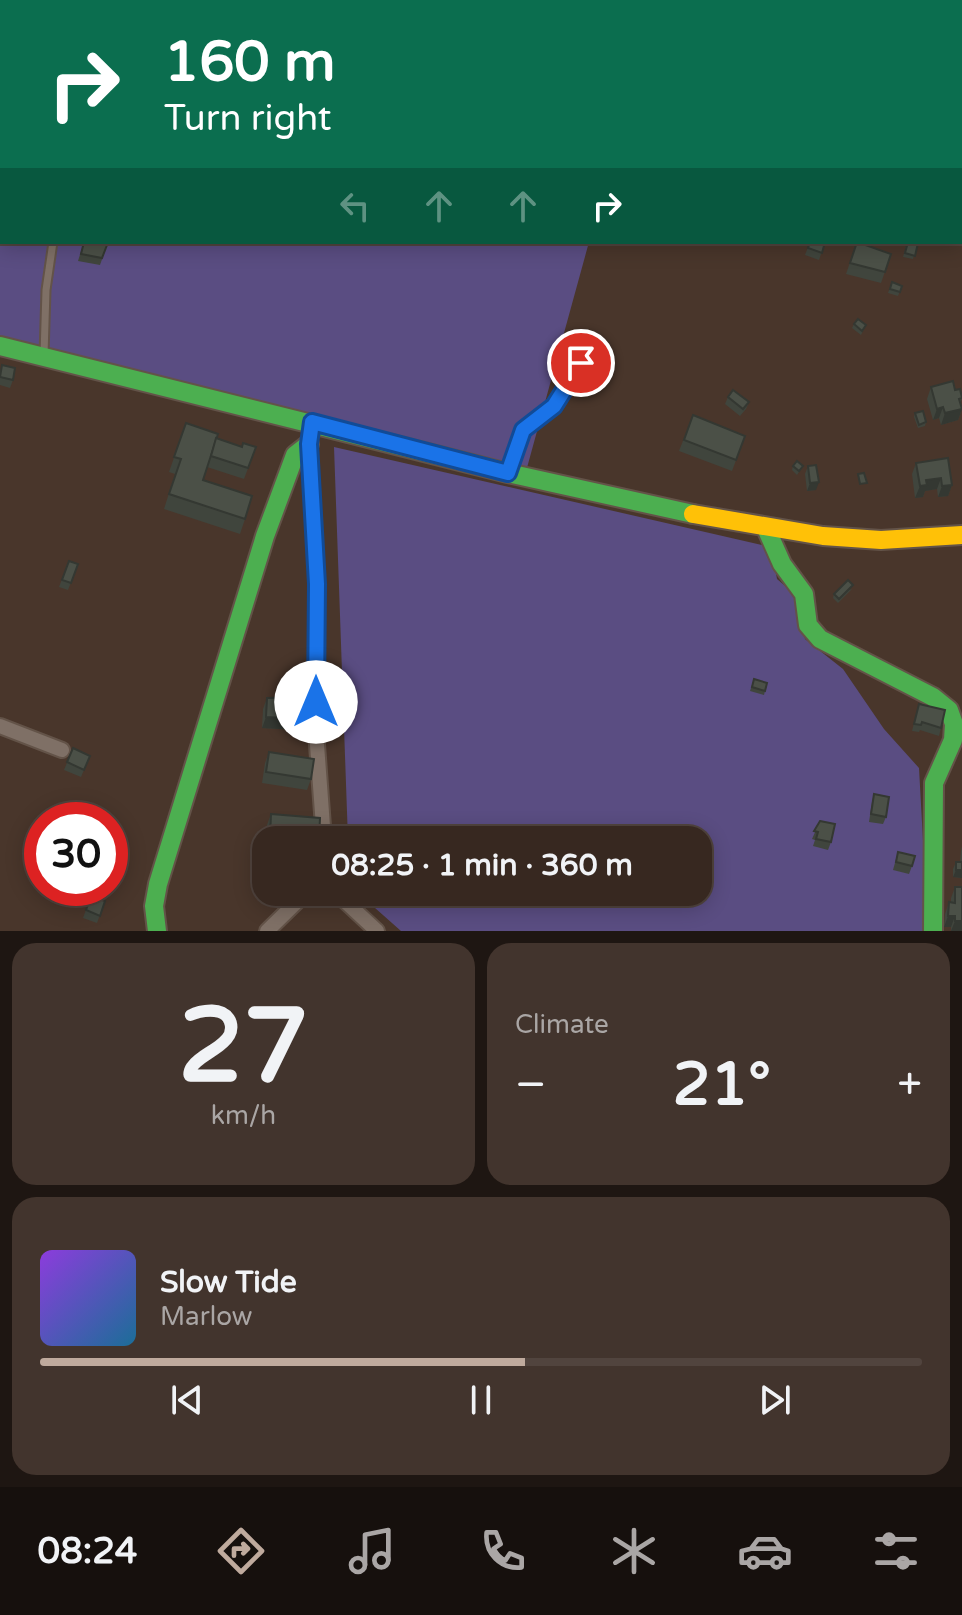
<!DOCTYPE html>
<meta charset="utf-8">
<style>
:root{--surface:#372820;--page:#42342d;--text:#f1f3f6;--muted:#aaa6a5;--line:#51443e;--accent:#bfaa9d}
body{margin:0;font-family:"Varela Round",sans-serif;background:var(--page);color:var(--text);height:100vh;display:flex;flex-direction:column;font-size:30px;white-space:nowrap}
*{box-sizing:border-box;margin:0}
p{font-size:26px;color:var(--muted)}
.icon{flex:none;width:44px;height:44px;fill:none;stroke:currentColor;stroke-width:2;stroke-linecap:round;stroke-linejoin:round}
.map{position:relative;height:931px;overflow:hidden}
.sheet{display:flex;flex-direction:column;gap:12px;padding:12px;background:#1e1612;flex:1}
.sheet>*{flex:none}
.hud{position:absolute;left:0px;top:0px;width:962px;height:244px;box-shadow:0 4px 20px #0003,0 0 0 2px var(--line);background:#0b6e4f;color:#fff;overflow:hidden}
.speed{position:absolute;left:24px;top:802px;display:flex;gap:16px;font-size:40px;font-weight:700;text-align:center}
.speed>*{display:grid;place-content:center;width:104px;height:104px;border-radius:50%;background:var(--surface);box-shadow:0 4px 20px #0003,0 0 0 2px var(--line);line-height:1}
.speed .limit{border:12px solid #d22;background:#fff;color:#111}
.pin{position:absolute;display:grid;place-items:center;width:68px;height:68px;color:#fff;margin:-34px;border:4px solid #fff;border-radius:50%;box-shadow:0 2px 8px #0007}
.me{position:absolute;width:88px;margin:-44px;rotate:0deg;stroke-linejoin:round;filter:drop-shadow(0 0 6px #0008)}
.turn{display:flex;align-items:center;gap:28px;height:168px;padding:0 32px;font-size:36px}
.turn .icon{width:104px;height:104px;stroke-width:2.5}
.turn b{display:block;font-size:56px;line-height:68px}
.lanes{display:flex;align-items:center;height:76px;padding:0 32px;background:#0003;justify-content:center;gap:40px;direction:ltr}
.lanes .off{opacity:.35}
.big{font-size:60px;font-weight:700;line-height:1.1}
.sheet .tile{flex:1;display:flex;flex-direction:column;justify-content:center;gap:12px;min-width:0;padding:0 28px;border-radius:24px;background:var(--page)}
.sheet .dial{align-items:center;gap:0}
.dial b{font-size:104px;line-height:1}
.song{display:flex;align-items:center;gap:24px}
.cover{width:96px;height:96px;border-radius:12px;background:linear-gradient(135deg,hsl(270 70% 55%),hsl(200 70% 35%))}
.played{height:8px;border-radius:4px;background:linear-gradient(90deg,var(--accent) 55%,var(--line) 55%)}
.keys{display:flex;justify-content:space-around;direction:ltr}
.heat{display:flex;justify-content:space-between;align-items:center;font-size:44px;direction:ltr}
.sheet .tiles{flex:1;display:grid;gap:12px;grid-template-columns:1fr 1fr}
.tile:last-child{grid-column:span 2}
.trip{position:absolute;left:252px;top:826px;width:460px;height:80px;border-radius:24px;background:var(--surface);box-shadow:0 4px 20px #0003,0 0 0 2px var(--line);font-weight:700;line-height:80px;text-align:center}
.menu{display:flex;height:128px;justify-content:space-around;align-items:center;background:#16100d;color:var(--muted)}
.menu .icon{width:56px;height:56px}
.menu .on{color:var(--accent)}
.menu b{font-size:36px;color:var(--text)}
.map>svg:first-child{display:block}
</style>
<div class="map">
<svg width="962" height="931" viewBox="0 0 962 931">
<rect width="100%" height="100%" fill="#49362b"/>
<g fill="#5a4d82">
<polygon points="0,0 654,0 2,2 2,242 589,242 525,475 0,345"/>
<polygon points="334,447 771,547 777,579 797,596 805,639 843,669 884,729 919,768 928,931 401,931 357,892 698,892 698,840 348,840"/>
</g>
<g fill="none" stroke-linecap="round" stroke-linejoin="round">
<defs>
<g id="lane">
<polyline points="44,355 46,290 53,242"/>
<polyline points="509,471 523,430 554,406 581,363"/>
</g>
<g id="street">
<polyline points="243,0 251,2"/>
<polyline points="772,2 773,0"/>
<polyline points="312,422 309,444 317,584 316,731 324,840"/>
<polyline points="0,726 62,750"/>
<polyline points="335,892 377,931"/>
<polyline points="267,931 307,892"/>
</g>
<g id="fast">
<polyline points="0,346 508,473 693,514"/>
<polyline points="766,528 782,564 804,594 808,625 820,639 933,697 949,710 954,724 953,740 934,783 933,931"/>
<polyline points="157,931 154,906 158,884 265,536 295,455 309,444"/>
</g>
<polyline id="slow" points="693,514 823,536 881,540 962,535"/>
</defs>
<use href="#lane" stroke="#635348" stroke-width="11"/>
<use href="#street" stroke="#635348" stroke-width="18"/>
<use href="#fast" stroke="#635348" stroke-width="22"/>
<use href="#slow" stroke="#635348" stroke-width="22"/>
<use href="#lane" stroke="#7f7066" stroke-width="7"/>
<use href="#street" stroke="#7f7066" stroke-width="14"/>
<use href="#fast" stroke="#4caf50" stroke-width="18"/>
<use href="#slow" stroke="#ffc107" stroke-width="18"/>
</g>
<g fill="#40453d">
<polygon points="84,242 107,245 100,265 78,261"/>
<polygon points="810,242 825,242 819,260 805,255"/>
<polygon points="857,242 891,254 881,283 846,274"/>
<polygon points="907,242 918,243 913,259 903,257"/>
<polygon points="892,282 902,286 898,296 888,293"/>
<polygon points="854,324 866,325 861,335 852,328"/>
<polygon points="2,365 13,380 10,388 0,385 0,371"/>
<polygon points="931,387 955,390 962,399 960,403 962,409 958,420 941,425 939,418 933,420 927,399"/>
<polygon points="728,397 749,402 746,409 740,416 725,404"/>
<polygon points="915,413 926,422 925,426 918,428 914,417"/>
<polygon points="693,415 745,436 732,471 679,451"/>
<polygon points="186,423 216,438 242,447 256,447 244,479 207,467 203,480 245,519 240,534 164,509 175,474 169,472"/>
<polygon points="916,463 952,485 948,496 938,497 937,489 925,491 923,497 915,498 912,474"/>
<polygon points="793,466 803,466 797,475 792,470"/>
<polygon points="808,466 816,490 807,491 805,474"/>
<polygon points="69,561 78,564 68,590 59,587"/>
<polygon points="852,589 838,603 833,598 834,594"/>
<polygon points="754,679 767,683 764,695 750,691"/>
<polygon points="267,698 296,730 262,728 263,709"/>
<polygon points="919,704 941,728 939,736 920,730 919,732 912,731"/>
<polygon points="73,748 90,756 81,777 64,770"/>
<polygon points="269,752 311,779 307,790 262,783 265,763"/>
<polygon points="874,794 886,817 883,824 869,822 872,802"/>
<polygon points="271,814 319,840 266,840 267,825"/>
<polygon points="820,821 831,842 828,850 813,846 815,840 812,839"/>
<polygon points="962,846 962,878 953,877 953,869 956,862 960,862 961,851"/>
<polygon points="898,852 912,866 909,874 893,870"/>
<polygon points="261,856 266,857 266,869 258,867"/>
<polygon points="955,887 962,931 951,931 951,927 944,927 945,914 949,902 951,903 951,898"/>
<polygon points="91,896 105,901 97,923 83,918"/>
</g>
<g fill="#343832">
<polygon points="943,407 939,418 933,420 937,409"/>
<polygon points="962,409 958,420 941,425 945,413"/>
<polygon points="941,478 937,489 925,491 923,497 915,498 920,486 926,480"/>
<polygon points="819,482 816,490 807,491 810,483"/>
<polygon points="952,485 948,496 938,497 942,486"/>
<polygon points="266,717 300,719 296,730 262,728"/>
<polygon points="270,837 303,840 269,840"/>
<polygon points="956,870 962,870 962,878 953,877"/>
<polygon points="948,916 955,916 951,927 944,927"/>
<polygon points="955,921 962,921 962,931 951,931"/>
</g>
<g fill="#4b5047" stroke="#343832" stroke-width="2">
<polygon points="960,172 962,173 962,188 960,187"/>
<polygon points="960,200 962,200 962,216 960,215"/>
<polygon points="84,242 96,242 107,245 102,258 81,254"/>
<polygon points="810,242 825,242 822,253 808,248"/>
<polygon points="857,242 891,254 885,272 850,263"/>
<polygon points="908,242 918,243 915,256 905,253"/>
<polygon points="892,282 902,286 900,292 890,289"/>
<polygon points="858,319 866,325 862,331 854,324"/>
<polygon points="2,365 15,368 13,380 0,377"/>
<polygon points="953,381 955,390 960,389 962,398 959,399 962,409 945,413 943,407 937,409 931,387"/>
<polygon points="733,390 749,402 743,409 728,397"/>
<polygon points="923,411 926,422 919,425 915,413"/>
<polygon points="693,415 745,436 736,460 684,440"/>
<polygon points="186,423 218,434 203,480 252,496 245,519 169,494 181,459 174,457"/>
<polygon points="216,438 242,447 243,443 256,447 248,468 211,456"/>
<polygon points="948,458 952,485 942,486 941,478 926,480 927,485 920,486 916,463"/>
<polygon points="797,461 803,466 799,471 793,466"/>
<polygon points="816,465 819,482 810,483 808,466"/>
<polygon points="864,473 867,483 860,484 858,474"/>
<polygon points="69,561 78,564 71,583 62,580"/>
<polygon points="848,580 853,585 839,599 834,594"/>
<polygon points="754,679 767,683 765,691 752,687"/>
<polygon points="301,697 300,719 266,717 267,698"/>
<polygon points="919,704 945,710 941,728 922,722 921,725 914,724"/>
<polygon points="73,748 90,756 84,770 67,762"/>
<polygon points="269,752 314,759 311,779 266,772"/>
<polygon points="874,794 889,797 886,817 871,814"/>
<polygon points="271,814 320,818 319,840 270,837"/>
<polygon points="820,821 835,824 831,842 816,839 818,832 814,831"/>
<polygon points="898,852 915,856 912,866 896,862"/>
<polygon points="261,856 266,857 266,865 259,863"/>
<rect x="956" y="862" width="6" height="8"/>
<polygon points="110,863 115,864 112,875 110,874"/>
<polygon points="955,887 962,887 962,921 955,921 955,916 948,916 949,902 955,903"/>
<polygon points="91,896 105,901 100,916 86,910"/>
</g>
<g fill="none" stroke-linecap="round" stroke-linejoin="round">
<defs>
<polyline id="route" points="316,702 317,584 309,444 312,422 508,473 523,430 554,406 581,363"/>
</defs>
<use href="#route" stroke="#114b97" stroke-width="20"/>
<use href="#route" stroke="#1a73e8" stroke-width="14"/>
</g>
</svg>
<div class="speed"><div class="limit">30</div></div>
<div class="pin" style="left:581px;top:363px;background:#d93025"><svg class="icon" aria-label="arrive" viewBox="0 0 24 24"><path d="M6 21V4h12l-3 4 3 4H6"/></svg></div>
<svg class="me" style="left:316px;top:702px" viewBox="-20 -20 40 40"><circle r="19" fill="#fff"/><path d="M0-13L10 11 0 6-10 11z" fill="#1a73e8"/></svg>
<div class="trip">08:25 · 1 min · 360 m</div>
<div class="hud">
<div class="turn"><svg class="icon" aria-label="right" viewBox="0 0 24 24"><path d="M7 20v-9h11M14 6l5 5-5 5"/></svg><div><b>160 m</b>Turn right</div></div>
<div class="lanes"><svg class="icon off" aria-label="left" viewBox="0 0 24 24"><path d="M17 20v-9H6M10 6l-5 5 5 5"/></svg><svg class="icon off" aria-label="ahead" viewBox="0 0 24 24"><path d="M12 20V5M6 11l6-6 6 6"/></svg><svg class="icon off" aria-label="ahead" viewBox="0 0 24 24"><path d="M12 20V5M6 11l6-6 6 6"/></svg><svg class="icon" aria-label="right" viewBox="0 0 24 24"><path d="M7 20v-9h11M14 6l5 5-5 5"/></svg></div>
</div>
</div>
<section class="sheet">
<div class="tiles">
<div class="tile dial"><b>27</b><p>km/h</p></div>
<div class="tile"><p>Climate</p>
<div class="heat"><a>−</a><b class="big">21°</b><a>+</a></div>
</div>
<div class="tile">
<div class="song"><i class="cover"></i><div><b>Slow Tide</b><p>Marlow</p></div></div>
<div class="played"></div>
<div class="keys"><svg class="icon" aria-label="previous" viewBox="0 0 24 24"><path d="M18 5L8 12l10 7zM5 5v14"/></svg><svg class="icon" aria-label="pause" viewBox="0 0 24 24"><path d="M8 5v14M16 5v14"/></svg><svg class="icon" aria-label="next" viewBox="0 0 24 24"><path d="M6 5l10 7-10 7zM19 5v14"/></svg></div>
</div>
</div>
</section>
<nav class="menu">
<b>08:24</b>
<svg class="icon on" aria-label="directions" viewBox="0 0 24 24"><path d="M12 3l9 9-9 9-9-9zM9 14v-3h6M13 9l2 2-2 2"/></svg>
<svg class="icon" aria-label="music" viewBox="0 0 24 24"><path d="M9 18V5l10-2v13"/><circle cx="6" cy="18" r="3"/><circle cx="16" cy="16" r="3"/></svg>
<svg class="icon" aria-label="phone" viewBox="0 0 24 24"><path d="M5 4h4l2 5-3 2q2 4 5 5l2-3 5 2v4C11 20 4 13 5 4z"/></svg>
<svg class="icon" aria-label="climate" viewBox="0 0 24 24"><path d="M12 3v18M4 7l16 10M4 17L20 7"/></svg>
<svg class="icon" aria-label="car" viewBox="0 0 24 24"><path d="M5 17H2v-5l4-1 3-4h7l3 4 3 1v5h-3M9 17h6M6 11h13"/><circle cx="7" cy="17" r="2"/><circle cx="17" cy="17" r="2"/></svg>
<svg class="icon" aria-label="filters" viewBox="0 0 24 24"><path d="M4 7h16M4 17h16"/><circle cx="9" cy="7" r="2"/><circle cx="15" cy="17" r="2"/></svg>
</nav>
